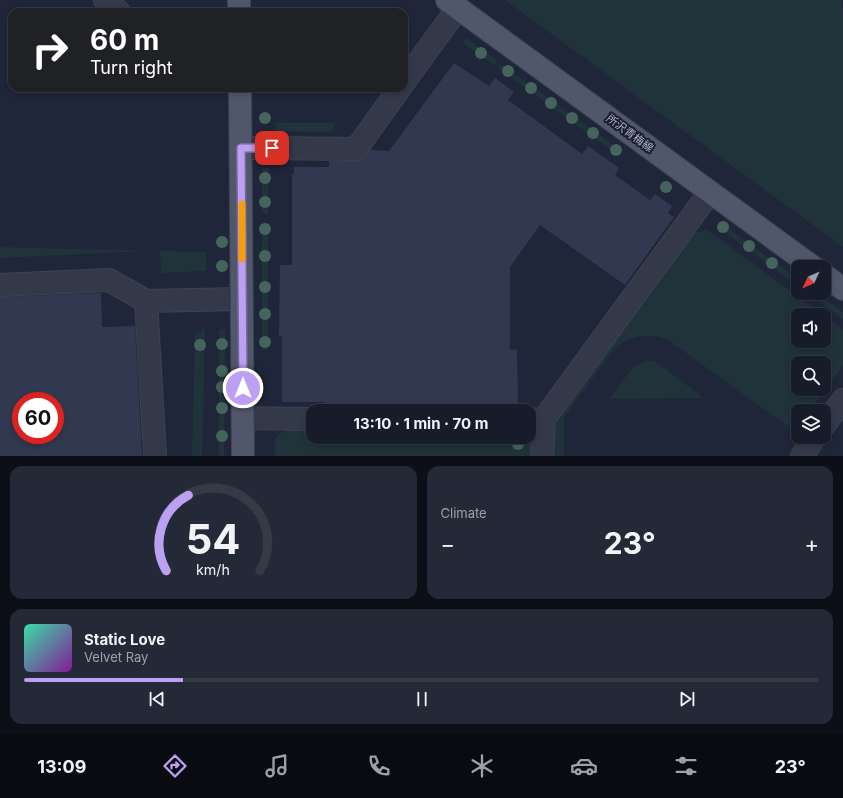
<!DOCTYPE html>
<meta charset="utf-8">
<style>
:root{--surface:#171c2b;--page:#242937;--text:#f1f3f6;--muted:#9ea1a9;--line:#363a47;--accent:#bca0f2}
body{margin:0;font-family:Inter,"Noto Sans JP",sans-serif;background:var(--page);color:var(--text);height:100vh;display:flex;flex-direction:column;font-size:15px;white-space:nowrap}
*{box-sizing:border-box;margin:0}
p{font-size:13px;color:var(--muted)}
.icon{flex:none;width:22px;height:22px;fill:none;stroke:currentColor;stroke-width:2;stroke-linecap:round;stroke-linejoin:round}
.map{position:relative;height:456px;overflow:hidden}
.drawer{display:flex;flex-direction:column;gap:10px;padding:10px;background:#0d0f18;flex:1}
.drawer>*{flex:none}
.guide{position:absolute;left:8px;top:8px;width:400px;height:84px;border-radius:12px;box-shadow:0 2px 6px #0003,0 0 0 1px var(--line);background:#202124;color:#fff;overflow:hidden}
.needle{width:26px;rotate:226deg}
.tools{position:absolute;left:791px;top:260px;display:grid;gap:8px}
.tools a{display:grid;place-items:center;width:40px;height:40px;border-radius:8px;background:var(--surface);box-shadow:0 2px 6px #0003,0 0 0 1px var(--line);font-size:20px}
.speed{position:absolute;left:12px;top:392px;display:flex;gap:8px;font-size:20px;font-weight:700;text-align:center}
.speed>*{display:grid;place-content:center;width:52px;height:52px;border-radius:50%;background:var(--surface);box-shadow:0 2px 6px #0003,0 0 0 1px var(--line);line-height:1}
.speed .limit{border:6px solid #d22;background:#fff;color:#111}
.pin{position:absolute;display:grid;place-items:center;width:34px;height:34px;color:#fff;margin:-17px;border-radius:8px;box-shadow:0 2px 6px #0006}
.me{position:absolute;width:44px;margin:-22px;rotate:0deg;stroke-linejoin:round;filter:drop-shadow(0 0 3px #0008)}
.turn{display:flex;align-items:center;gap:14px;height:84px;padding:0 16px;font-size:18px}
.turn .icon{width:52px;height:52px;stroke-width:2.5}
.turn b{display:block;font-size:28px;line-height:34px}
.big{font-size:30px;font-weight:700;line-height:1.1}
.drawer .card{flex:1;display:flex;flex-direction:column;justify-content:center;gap:6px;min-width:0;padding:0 14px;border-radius:12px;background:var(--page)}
.drawer .dial{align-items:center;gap:0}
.dial svg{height:104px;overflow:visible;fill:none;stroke:var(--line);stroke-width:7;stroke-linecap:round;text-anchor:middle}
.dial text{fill:var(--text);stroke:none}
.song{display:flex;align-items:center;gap:12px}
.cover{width:48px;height:48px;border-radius:6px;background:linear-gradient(135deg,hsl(160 70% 55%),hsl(290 70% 35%))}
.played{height:4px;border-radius:2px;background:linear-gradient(90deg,var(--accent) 20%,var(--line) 20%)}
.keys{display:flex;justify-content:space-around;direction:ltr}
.heat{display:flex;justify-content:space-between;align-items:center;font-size:22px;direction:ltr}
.drawer .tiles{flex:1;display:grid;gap:10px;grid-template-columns:1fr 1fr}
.card:last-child{grid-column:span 2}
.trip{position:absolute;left:306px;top:404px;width:230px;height:40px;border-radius:12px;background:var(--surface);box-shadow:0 2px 6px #0003,0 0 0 1px var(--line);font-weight:700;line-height:40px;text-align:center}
.tabs{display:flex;height:64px;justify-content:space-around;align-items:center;background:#090b11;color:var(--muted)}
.tabs .icon{width:28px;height:28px}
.tabs .selected{color:var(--accent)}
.tabs b{font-size:18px;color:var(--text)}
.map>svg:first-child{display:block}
</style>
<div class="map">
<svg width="843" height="456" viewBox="0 0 843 456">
<rect width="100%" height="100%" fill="#1f2639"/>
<g fill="#21333a" fill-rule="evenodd">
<polygon points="505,0 841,0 843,13 843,247"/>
<polygon points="466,38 497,60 494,65 463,43"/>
<polygon points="501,64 622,151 618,155 498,68"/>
<polygon points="276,123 334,123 334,129 331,132 276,131"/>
<polygon points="262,168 269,168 268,214 262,213"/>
<polygon points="262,222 268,223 268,350 262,350"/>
<polygon points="722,224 798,279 798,286 719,228"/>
<path d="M707,230L823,315H798V341H824V315L843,329V365L810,411H798V425L792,427L785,424L668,340L655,336H640L626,340L615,348L564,417V456H554V432L558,419L695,232ZM798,363H824V389H798Z"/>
<polygon points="0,247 147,251 0,258"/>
<polygon points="160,251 206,252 206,271 161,273"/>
<polygon points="808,293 817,293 843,312 843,319"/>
<polygon points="205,326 202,456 192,456 195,336"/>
<polygon points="219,329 225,329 224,456 219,456"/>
<polygon points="646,361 653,361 660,365 704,398 609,399 633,367"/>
<polygon points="285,429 313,429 313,437 529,437 531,439 531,456 275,456 275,439"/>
</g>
<g fill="#313950" fill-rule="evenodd">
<polygon points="454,63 489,86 495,78 514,92 508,100 582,154 588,146 619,168 615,175 650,200 655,194 672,206 668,213 674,217 625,285 540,225 510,267 510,349 517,350 518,403 509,403 509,406 428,406 428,408 324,407 324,402 282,402 282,336 279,336 280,265 292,265 292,174 294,174 294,167 329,167 329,161 356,161 362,160 370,150 389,151"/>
<path d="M101,293L102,327L135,326L142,456H0V297ZM21,401H55V435H21Z"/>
</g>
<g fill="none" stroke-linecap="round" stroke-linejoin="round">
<defs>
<g id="minor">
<polyline points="105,0 119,12"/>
<polyline points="404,82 458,8"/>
<polyline points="241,148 356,149 400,88"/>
<polyline points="0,285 109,280 146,301 242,299"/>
<polyline points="146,301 155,456"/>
<polyline points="243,418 313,419"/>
<polyline points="529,420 544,419 710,192"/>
<polyline points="824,425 843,400"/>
<polyline points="542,456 544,419"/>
<polyline points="802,456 815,437"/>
</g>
<g id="major">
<polyline points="239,0 239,12"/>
<polyline points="447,0 813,267"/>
<polyline points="240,88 243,456"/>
<polyline points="824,275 843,289"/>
</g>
</defs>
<use href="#minor" stroke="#3d4253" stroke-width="24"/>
<use href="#major" stroke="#3d4253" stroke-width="24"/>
<use href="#minor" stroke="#333949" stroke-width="22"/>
<use href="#major" stroke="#51576a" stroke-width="22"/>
</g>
<g fill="#45655c">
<circle cx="481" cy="53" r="6"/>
<circle cx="508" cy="71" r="6"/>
<circle cx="531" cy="88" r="6"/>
<circle cx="551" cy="103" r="6"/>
<circle cx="265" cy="118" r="6"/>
<circle cx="572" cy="118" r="6"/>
<circle cx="593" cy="133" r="6"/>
<circle cx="616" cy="150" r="6"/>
<circle cx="265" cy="178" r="6"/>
<circle cx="666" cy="187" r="6"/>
<circle cx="265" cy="202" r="6"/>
<circle cx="723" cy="227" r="6"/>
<circle cx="265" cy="229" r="6"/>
<circle cx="222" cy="242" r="6"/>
<circle cx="749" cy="246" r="6"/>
<circle cx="265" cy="256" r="6"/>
<circle cx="772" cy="263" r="6"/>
<circle cx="222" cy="266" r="6"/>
<circle cx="265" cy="287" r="6"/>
<circle cx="265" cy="314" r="6"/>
<circle cx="265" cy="342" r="6"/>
<circle cx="222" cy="344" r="6"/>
<circle cx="200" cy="345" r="6"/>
<circle cx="222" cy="371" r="6"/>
<circle cx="222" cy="387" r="6"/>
<circle cx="222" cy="408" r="6"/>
<circle cx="222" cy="436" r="6"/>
<circle cx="518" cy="444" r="6"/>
</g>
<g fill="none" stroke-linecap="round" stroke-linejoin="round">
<defs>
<polyline id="route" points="243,388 241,148 272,148"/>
</defs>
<use href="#route" stroke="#7a689d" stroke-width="10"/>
<use href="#route" stroke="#bca0f2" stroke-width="7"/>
<polyline stroke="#f59e0b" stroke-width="7" points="242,204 242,259"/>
</g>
<g text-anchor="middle" stroke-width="4" stroke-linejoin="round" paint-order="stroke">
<g font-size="11" fill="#adb3c6" stroke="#191e2e">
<text transform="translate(630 133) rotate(36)" y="4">所沢青梅線</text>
</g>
</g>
</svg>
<div class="tools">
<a><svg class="needle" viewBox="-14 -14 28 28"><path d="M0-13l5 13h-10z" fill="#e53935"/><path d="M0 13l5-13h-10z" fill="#9ea1a9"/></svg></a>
<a><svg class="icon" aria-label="sound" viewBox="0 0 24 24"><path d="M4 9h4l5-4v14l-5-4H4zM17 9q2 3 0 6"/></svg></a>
<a><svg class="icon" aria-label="search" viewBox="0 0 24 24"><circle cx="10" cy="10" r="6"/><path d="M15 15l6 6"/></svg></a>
<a><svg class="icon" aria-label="layers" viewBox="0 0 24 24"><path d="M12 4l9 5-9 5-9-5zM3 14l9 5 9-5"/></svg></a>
</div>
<div class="speed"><div class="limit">60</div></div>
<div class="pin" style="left:272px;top:148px;background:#d93025"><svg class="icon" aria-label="arrive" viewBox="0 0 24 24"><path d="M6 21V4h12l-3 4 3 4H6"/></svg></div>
<svg class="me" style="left:243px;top:388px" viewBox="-20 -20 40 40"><circle r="17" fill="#bca0f2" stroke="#fff" stroke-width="3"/><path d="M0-11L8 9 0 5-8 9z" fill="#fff"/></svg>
<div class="trip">13:10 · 1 min · 70 m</div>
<div class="guide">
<div class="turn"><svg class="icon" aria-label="right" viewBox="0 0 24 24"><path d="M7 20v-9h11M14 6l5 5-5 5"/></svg><div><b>60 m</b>Turn right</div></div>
</div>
</div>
<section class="drawer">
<div class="tiles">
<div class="card dial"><svg viewBox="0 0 100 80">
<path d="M14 69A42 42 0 1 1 86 69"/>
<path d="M14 69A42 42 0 0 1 31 11" stroke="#bca0f2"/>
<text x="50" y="56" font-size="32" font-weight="700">54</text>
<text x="50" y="72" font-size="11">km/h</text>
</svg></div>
<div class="card"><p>Climate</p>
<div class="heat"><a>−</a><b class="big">23°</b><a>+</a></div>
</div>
<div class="card">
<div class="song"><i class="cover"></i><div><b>Static Love</b><p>Velvet Ray</p></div></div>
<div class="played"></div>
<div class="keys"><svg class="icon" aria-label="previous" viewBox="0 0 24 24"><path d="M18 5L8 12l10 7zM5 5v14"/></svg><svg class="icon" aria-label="pause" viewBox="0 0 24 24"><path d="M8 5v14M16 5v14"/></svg><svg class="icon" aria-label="next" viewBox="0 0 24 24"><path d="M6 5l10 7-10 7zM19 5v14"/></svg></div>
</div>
</div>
</section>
<nav class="tabs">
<b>13:09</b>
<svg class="icon selected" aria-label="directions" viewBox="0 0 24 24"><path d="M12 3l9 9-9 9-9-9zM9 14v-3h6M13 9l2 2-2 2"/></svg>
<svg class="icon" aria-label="music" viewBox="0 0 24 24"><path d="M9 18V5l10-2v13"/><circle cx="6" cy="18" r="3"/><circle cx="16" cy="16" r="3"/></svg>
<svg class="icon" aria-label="phone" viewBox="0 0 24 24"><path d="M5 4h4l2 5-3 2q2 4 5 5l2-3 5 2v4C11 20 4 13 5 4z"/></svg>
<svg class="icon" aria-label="climate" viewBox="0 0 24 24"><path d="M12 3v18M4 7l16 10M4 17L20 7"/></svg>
<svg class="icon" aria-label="car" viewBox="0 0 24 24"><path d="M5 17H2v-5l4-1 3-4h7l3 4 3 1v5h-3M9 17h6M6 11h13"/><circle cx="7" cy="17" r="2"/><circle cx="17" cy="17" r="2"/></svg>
<svg class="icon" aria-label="filters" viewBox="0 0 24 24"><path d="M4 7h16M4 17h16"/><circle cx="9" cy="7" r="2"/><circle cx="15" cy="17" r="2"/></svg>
<b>23°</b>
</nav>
